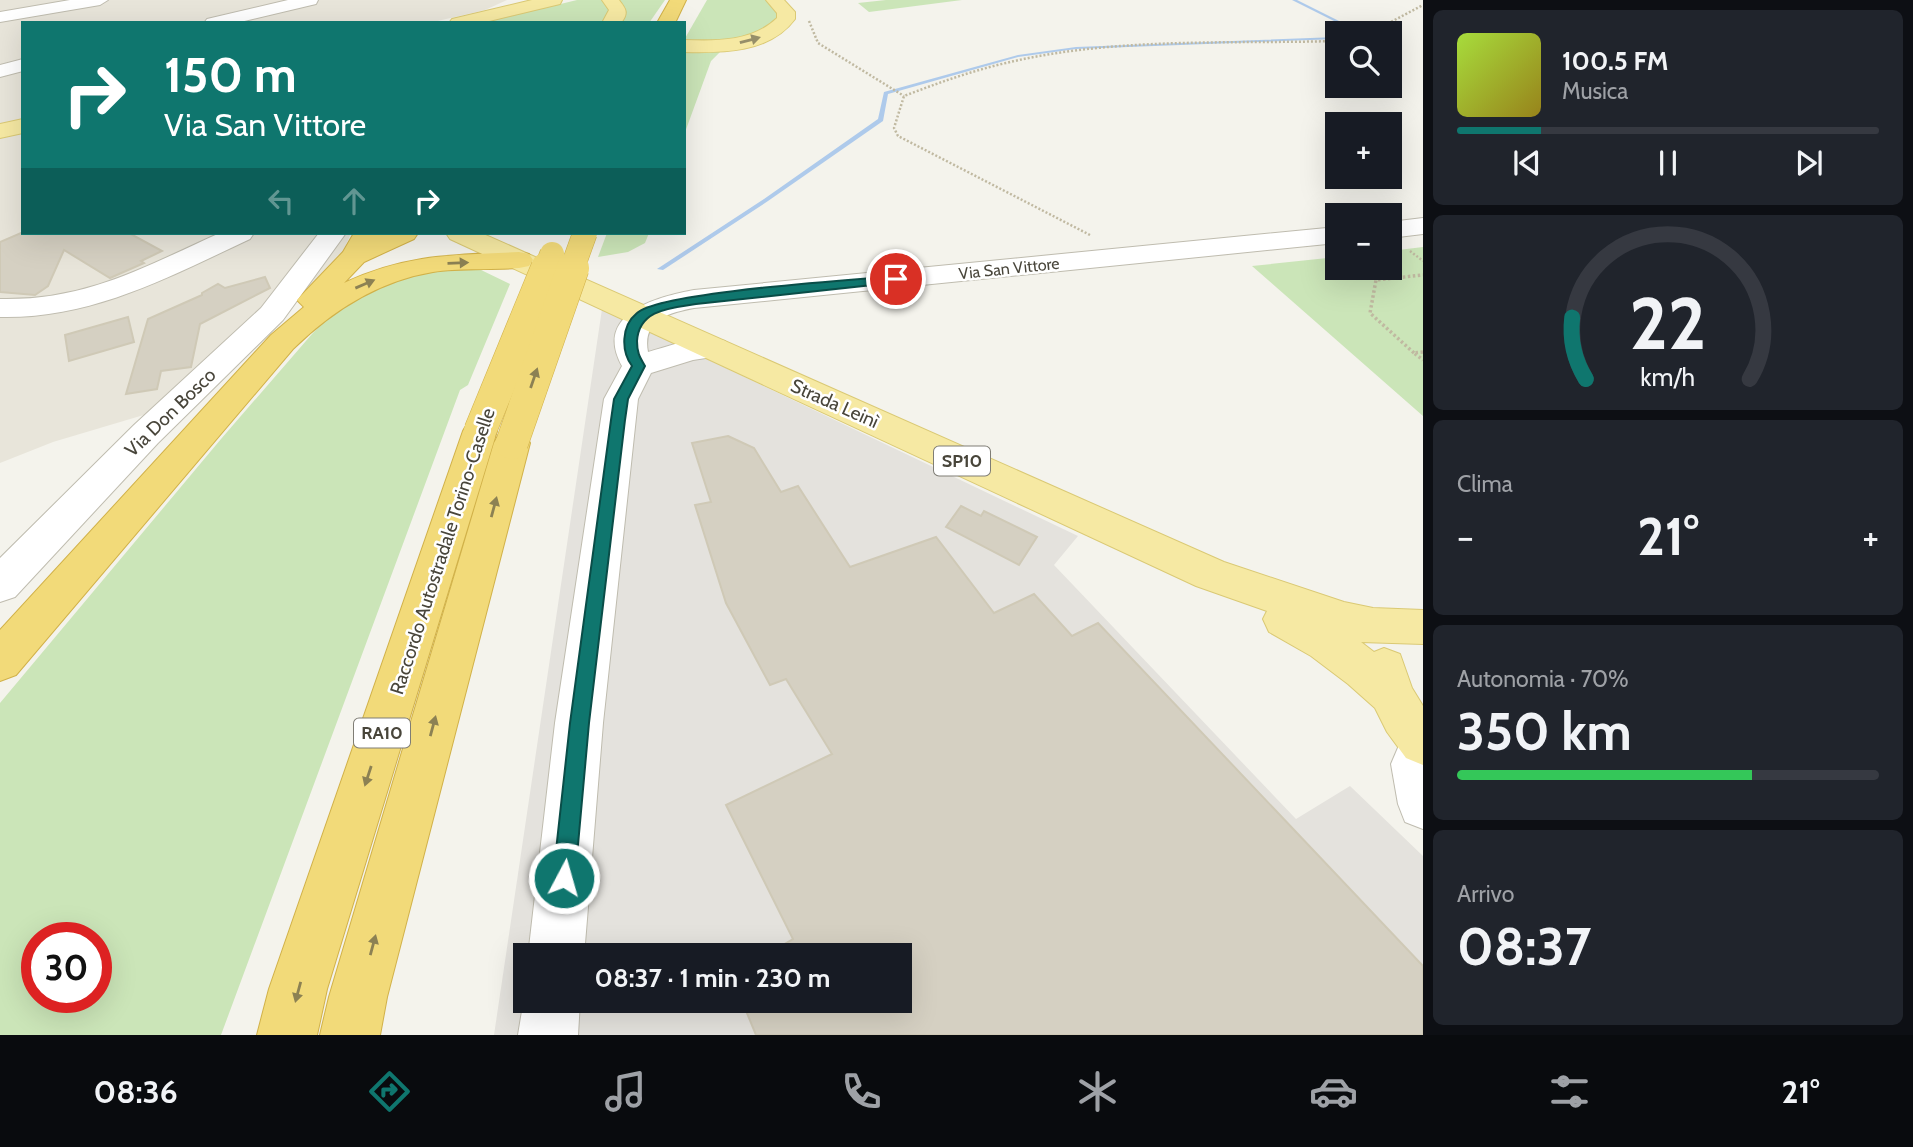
<!DOCTYPE html>
<html lang="it">
<meta charset="utf-8">
<style>
:root{--surface:#171b24;--page:#20242c;--text:#f1f3f6;--muted:#9ea1a6;--line:#363941;--accent:#0f766e}
body{margin:0;font-family:Cabin,sans-serif;background:var(--page);color:var(--text);height:100vh;display:flex;flex-direction:column;font-size:26px;white-space:nowrap}
*{box-sizing:border-box;margin:0}
p{font-size:23px;color:var(--muted)}
.icon{flex:none;width:38px;height:38px;fill:none;stroke:currentColor;stroke-width:2;stroke-linecap:round;stroke-linejoin:round}
.map{position:relative;flex:1;overflow:hidden}
.drawer{display:flex;flex-direction:column;gap:10px;padding:10px;background:#0d0f14;width:490px}
.drawer>*{flex:none}
.banner{position:absolute;left:21px;top:21px;width:665px;height:214px;border-radius:0px;box-shadow:0 7px 28px #0002;background:#0f766e;color:#fff;overflow:hidden}
.controls{position:absolute;left:1325px;top:21px;display:grid;gap:14px}
.controls a{display:grid;place-items:center;width:77px;height:77px;border-radius:0px;background:var(--surface);box-shadow:0 7px 28px #0002;font-size:35px}
.speed{position:absolute;left:21px;top:922px;display:flex;gap:14px;font-size:35px;font-weight:700;text-align:center}
.speed>*{display:grid;place-content:center;width:91px;height:91px;border-radius:50%;background:var(--surface);box-shadow:0 7px 28px #0002;line-height:1}
.speed .limit{border:10px solid #d22;background:#fff;color:#111}
.pin{position:absolute;display:grid;place-items:center;width:60px;height:60px;color:#fff;margin:-30px;border:4px solid #fff;border-radius:50%;box-shadow:0 2px 7px #0007}
.me{position:absolute;width:77px;margin:-38px;rotate:6deg;stroke-linejoin:round;filter:drop-shadow(0 0 5px #0008)}
.turn{display:flex;align-items:center;gap:24px;height:147px;padding:0 28px;font-size:32px}
.turn .icon{width:91px;height:91px;stroke-width:2.5}
.turn b{display:block;font-size:49px;line-height:60px}
.lanes{display:flex;align-items:center;height:66px;padding:0 28px;background:#0003;justify-content:center;gap:35px;direction:ltr}
.lanes .off{opacity:.35}
.big{font-size:52px;font-weight:800;line-height:1.1}
.drawer .widget{flex:1;display:flex;flex-direction:column;justify-content:center;gap:10px;min-width:0;padding:0 24px;border-radius:10px;background:var(--page)}
.drawer .dial{align-items:center;gap:0}
.dial svg{height:182px;overflow:visible;fill:none;stroke:var(--line);stroke-width:7;stroke-linecap:round;text-anchor:middle}
.dial text{fill:var(--text);stroke:none}
.song{display:flex;align-items:center;gap:21px}
.cover{width:84px;height:84px;border-radius:10px;background:linear-gradient(135deg,hsl(80 70% 55%),hsl(50 70% 35%))}
.played{height:7px;border-radius:4px;background:linear-gradient(90deg,var(--accent) 20%,var(--line) 20%)}
.keys{display:flex;justify-content:space-around;direction:ltr}
.heat{display:flex;justify-content:space-between;align-items:center;font-size:38px;direction:ltr}
.charge{height:10px;border-radius:5px;background:linear-gradient(90deg,#34c759 70%,var(--line) 0)}
.trip{position:absolute;left:513px;top:943px;width:399px;height:70px;border-radius:0px;background:var(--surface);box-shadow:0 7px 28px #0002;font-weight:800;line-height:70px;text-align:center}
.tabs{display:flex;height:112px;justify-content:space-around;align-items:center;background:#090b0e;color:var(--muted)}
.tabs .icon{width:49px;height:49px}
.tabs .on{color:var(--accent)}
.tabs b{font-size:32px;color:var(--text)}
main{display:flex;flex:1;min-height:0}
.map>svg:first-child{display:block}
</style>
<main>
<div class="map">
<svg width="1423" height="1035" viewBox="0 0 1423 1035">
<rect width="100%" height="100%" fill="#f4f3ec"/>
<polygon fill="#e8e5da" points="0,0 507,0 485,10 429,23 23,23 23,233 351,233 342,254 290,309 194,400 53,442 0,463"/>
<path fill="#e4e2dd" fill-rule="evenodd" d="M602,309L1078,536L1054,565L1296,819L1350,786L1423,856V1035H494ZM525,956H900V1001H525Z"/>
<g fill="#cbe5b8" fill-rule="evenodd">
<polygon points="577,0 605,0 612,6 607,23 482,23"/>
<polygon points="616,0 665,0 649,23 618,23"/>
<path d="M707,0H766L778,13C771,44 710,43 684,40Z"/>
<polygon points="886,0 962,0 869,12 858,3"/>
<polygon points="684,49 722,50 711,61 684,135"/>
<polygon points="607,233 649,233 645,243 628,252 598,257"/>
<polygon points="1423,247 1423,416 1252,266 1337,257 1337,268 1390,268 1390,251"/>
<path d="M442,268L479,269L510,284L468,385L460,390L221,1035H0V703L221,439L312,334L341,304L368,288ZM37,938H96V998H37Z"/>
</g>
<g fill="none" stroke-linecap="round" stroke-linejoin="round">
<g fill="#aecaeb" fill-rule="evenodd">
<polygon points="1292,0 1297,0 1363,33 1358,33"/>
<polygon points="1337,37 1337,39 1076,49 1018,57 888,94 883,121 768,201 663,270 657,269 764,199 878,119 884,92 1018,55 1076,47"/>
</g>
</g>
<g fill="#d5d0c2" stroke="#cfc9b6" stroke-width="2">
<polygon points="21,233 129,233 162,251 141,261 144,263 110,278 64,250 48,286 35,295 0,292 0,242"/>
<polygon points="265,277 270,288 200,324 191,367 161,371 157,389 126,394 148,319 202,295 202,293 218,284 225,288"/>
<polygon points="128,317 134,342 69,361 65,335"/>
<polygon points="728,436 754,448 781,492 798,486 850,567 936,537 994,613 1034,594 1072,636 1098,623 1423,966 1423,1035 756,1035 742,1001 900,1001 900,956 764,956 793,939 726,805 832,754 786,679 770,685 726,603 695,505 711,502 692,443"/>
<polygon points="961,506 981,516 984,511 1037,537 1019,565 946,527"/>
</g>
<g fill="none" stroke-linecap="round" stroke-linejoin="round">
<defs>
<g id="minor">
<polygon points="70,0 108,0 100,5 0,22 0,12"/>
<polygon points="288,0 318,0 316,4 236,23 204,23 207,19"/>
<polygon points="23,59 23,71 0,77 0,65"/>
<polygon points="1423,218 1423,234 1390,238 1390,222"/>
<path d="M1337,227V243L694,308C667,313 642,321 648,352C673,345 699,334 725,341L730,348L725,355L693,360L651,373L638,399L603,723L584,956H528L555,723L604,399L622,366C593,314 656,297 694,290Z"/>
<path d="M220,233H254L250,239C169,277 92,319 0,317V299C86,301 144,267 220,233Z"/>
<polygon points="319,233 346,233 283,320 158,443 15,597 0,602 0,558 134,425 261,308"/>
<polygon points="1423,722 1423,829 1405,822 1398,804 1391,764 1406,729"/>
<polygon points="525,993 525,1001 580,1001 578,1035 518,1035"/>
</g>
<g id="major">
<polygon points="532,0 562,0 560,4 481,23 449,23 452,19"/>
<path d="M602,0H619C626,9 629,13 621,23H602L609,10Z"/>
<path d="M766,0H784L795,12V19C770,53 723,53 684,52V40C717,41 752,42 777,18V13Z"/>
<polygon points="23,119 23,133 0,138 0,124"/>
<polygon points="446,233 481,233 1224,562 1344,602 1373,608 1423,610 1423,644 1361,642 1374,652 1384,648 1400,654 1412,688 1423,706 1423,765 1406,758 1387,732 1375,708 1348,684 1311,656 1269,632 1263,619 1267,611 1196,586 450,239"/>
</g>
<g id="highway">
<polygon points="670,0 686,0 675,23 657,23"/>
<path d="M354,233H418L414,239L364,262L344,283C406,254 453,255 519,252L529,254L533,260L529,266L519,268C490,270 461,268 433,272C378,281 332,311 293,349L16,675L0,681V630L271,335L304,307L297,300L343,252Z"/>
<polygon points="480,419 492,422 497,431 327,989 317,1035 257,1035 269,989 463,431 468,422"/>
<polygon points="512,431 525,434 530,443 387,997 380,1035 320,1035 329,997 494,443 499,434"/>
</g>
</defs>
<use href="#minor" stroke="#bfbcaf" stroke-width="2"/>
<use href="#major" stroke="#dac974" stroke-width="2"/>
<use href="#highway" stroke="#d1b149" stroke-width="2"/>
<g stroke="#c0b9a1" stroke-width="2.5" stroke-dasharray="2 2" stroke-linecap="butt">
<polyline points="809,21 818,43 904,96"/>
<polyline points="1370,33 1423,5"/>
<path d="M1090,235L898,136L894,128L904,96C938,83 971,71 1006,63C1113,37 1228,44 1337,41"/>
<polyline points="1410,251 1423,261"/>
</g>
<g stroke="#c0b9a1" stroke-width="3.5" stroke-dasharray="2.5 2.5" stroke-linecap="butt">
<polyline points="1423,352 1414,353 1423,360"/>
<polyline points="1414,353 1370,313 1376,280 1423,275"/>
</g>
<use href="#minor" fill="#fff" fill-rule="evenodd"/>
<use href="#major" fill="#f6e9a3" fill-rule="evenodd"/>
<use href="#highway" fill="#f2da79" fill-rule="evenodd"/>
<defs>
<g id="highway-bridge-far1">
<polyline points="546,269 552,254"/>
<polyline points="572,269 585,233"/>
</g>
<g id="highway-bridge">
<polyline points="480,431 547,268"/>
<polyline points="512,443 573,268"/>
</g>
</defs>
<use href="#highway-bridge-far1" stroke="#d1b149" stroke-width="25" stroke-linecap="butt"/>
<use href="#highway-bridge" stroke="#d1b149" stroke-width="33" stroke-linecap="butt"/>
<use href="#highway-bridge-far1" stroke="#f2da79" stroke-width="24"/>
<use href="#highway-bridge" stroke="#f2da79" stroke-width="32"/>
</g>
<defs><path id="oneway-solid" d="M-6-.8H1V-3.2L6.5 0L1 3.2V.8H-6Z" transform="scale(1.75)"/></defs>
<use fill="#968f69" href="#oneway-solid" transform="translate(750 40) rotate(-15)"/>
<g fill="#8c8153">
<use href="#oneway-solid" transform="translate(458 263) rotate(-2)"/>
<use href="#oneway-solid" transform="translate(365 284) rotate(-23)"/>
<use href="#oneway-solid" transform="translate(534 378) rotate(-71)"/>
<use href="#oneway-solid" transform="translate(494 507) rotate(-75)"/>
<use href="#oneway-solid" transform="translate(433 726) rotate(-75)"/>
<use href="#oneway-solid" transform="translate(368 776) rotate(108)"/>
<use href="#oneway-solid" transform="translate(373 945) rotate(-75)"/>
<use href="#oneway-solid" transform="translate(298 992) rotate(105)"/>
</g>
<path fill="#0f766e" stroke="#0a4d48" stroke-width="2" d="M896,276L902,279L900,282L696,304C671,308 639,309 637,341C637,352 639,356 645,366L628,399L625,420L589,723L575,878L571,886L564,889L556,886L553,878L570,723L611,420L614,399L632,366C621,351 621,326 637,313C659,292 854,280 896,276Z"/>
<g text-anchor="middle" stroke-width="5" stroke-linejoin="round" paint-order="stroke">
<g font-size="16" fill="#48453a" stroke="#fff">
<text transform="translate(1009 268) rotate(-6)" y="6">Via San Vittore</text>
</g>
<g fill="#fff" stroke="#7f7d75" stroke-width="2">
<rect x="934" y="446.5" width="56" height="29" rx="5"/>
<rect x="354" y="718.5" width="56" height="29" rx="5"/>
</g>
<g font-size="18" font-weight="bold" fill="#48453a">
<text x="962" y="467">SP10</text>
<text x="382" y="739">RA10</text>
</g>
<g font-size="19" fill="#48453a" stroke="#fff">
<text transform="translate(835 403) rotate(24)" y="7">Strada Leinì</text>
<text transform="translate(170 412) rotate(-44)" y="7">Via Don Bosco</text>
<text transform="translate(442 551) rotate(-72)" y="7">Raccordo Autostradale Torino-Caselle</text>
</g>
</g>
</svg>
<div class="controls">
<a><svg class="icon" aria-label="search" viewBox="0 0 24 24"><circle cx="10" cy="10" r="6"/><path d="M15 15l6 6"/></svg></a>
<a>+</a>
<a>−</a>
</div>
<div class="speed"><div class="limit">30</div></div>
<div class="pin" style="left:896px;top:279px;background:#d93025"><svg class="icon" aria-label="arrive" viewBox="0 0 24 24"><path d="M6 21V4h12l-3 4 3 4H6"/></svg></div>
<svg class="me" style="left:564px;top:878px" viewBox="-20 -20 40 40"><circle r="17" fill="#0f766e" stroke="#fff" stroke-width="3"/><path d="M0-11L8 9 0 5-8 9z" fill="#fff"/></svg>
<div class="trip">08:37 · 1 min · 230 m</div>
<div class="banner">
<div class="turn"><svg class="icon" aria-label="right" viewBox="0 0 24 24"><path d="M7 20v-9h11M14 6l5 5-5 5"/></svg><div><b>150 m</b>Via San Vittore</div></div>
<div class="lanes"><svg class="icon off" aria-label="left" viewBox="0 0 24 24"><path d="M17 20v-9H6M10 6l-5 5 5 5"/></svg><svg class="icon off" aria-label="ahead" viewBox="0 0 24 24"><path d="M12 20V5M6 11l6-6 6 6"/></svg><svg class="icon" aria-label="right" viewBox="0 0 24 24"><path d="M7 20v-9h11M14 6l5 5-5 5"/></svg></div>
</div>
</div>
<section class="drawer">
<div class="widget">
<div class="song"><i class="cover"></i><div><b>100.5 FM</b><p>Musica</p></div></div>
<div class="played"></div>
<div class="keys"><svg class="icon" aria-label="previous" viewBox="0 0 24 24"><path d="M18 5L8 12l10 7zM5 5v14"/></svg><svg class="icon" aria-label="pause" viewBox="0 0 24 24"><path d="M8 5v14M16 5v14"/></svg><svg class="icon" aria-label="next" viewBox="0 0 24 24"><path d="M6 5l10 7-10 7zM19 5v14"/></svg></div>
</div>
<div class="widget dial"><svg viewBox="0 0 100 80">
<path d="M14 69A42 42 0 1 1 86 69"/>
<path d="M14 69A42 42 0 0 1 8 42" stroke="#0f766e"/>
<text x="50" y="56" font-size="32" font-weight="700">22</text>
<text x="50" y="72" font-size="11">km/h</text>
</svg></div>
<div class="widget"><p>Clima</p>
<div class="heat"><a>−</a><b class="big">21°</b><a>+</a></div>
</div>
<div class="widget"><p>Autonomia · 70%</p><b class="big">350 km</b><div class="charge"></div></div>
<div class="widget"><p>Arrivo</p><b class="big">08:37</b></div>
</section>
</main>
<nav class="tabs">
<b>08:36</b>
<svg class="icon on" aria-label="directions" viewBox="0 0 24 24"><path d="M12 3l9 9-9 9-9-9zM9 14v-3h6M13 9l2 2-2 2"/></svg>
<svg class="icon" aria-label="music" viewBox="0 0 24 24"><path d="M9 18V5l10-2v13"/><circle cx="6" cy="18" r="3"/><circle cx="16" cy="16" r="3"/></svg>
<svg class="icon" aria-label="phone" viewBox="0 0 24 24"><path d="M5 4h4l2 5-3 2q2 4 5 5l2-3 5 2v4C11 20 4 13 5 4z"/></svg>
<svg class="icon" aria-label="climate" viewBox="0 0 24 24"><path d="M12 3v18M4 7l16 10M4 17L20 7"/></svg>
<svg class="icon" aria-label="car" viewBox="0 0 24 24"><path d="M5 17H2v-5l4-1 3-4h7l3 4 3 1v5h-3M9 17h6M6 11h13"/><circle cx="7" cy="17" r="2"/><circle cx="17" cy="17" r="2"/></svg>
<svg class="icon" aria-label="filters" viewBox="0 0 24 24"><path d="M4 7h16M4 17h16"/><circle cx="9" cy="7" r="2"/><circle cx="15" cy="17" r="2"/></svg>
<b>21°</b>
</nav>
